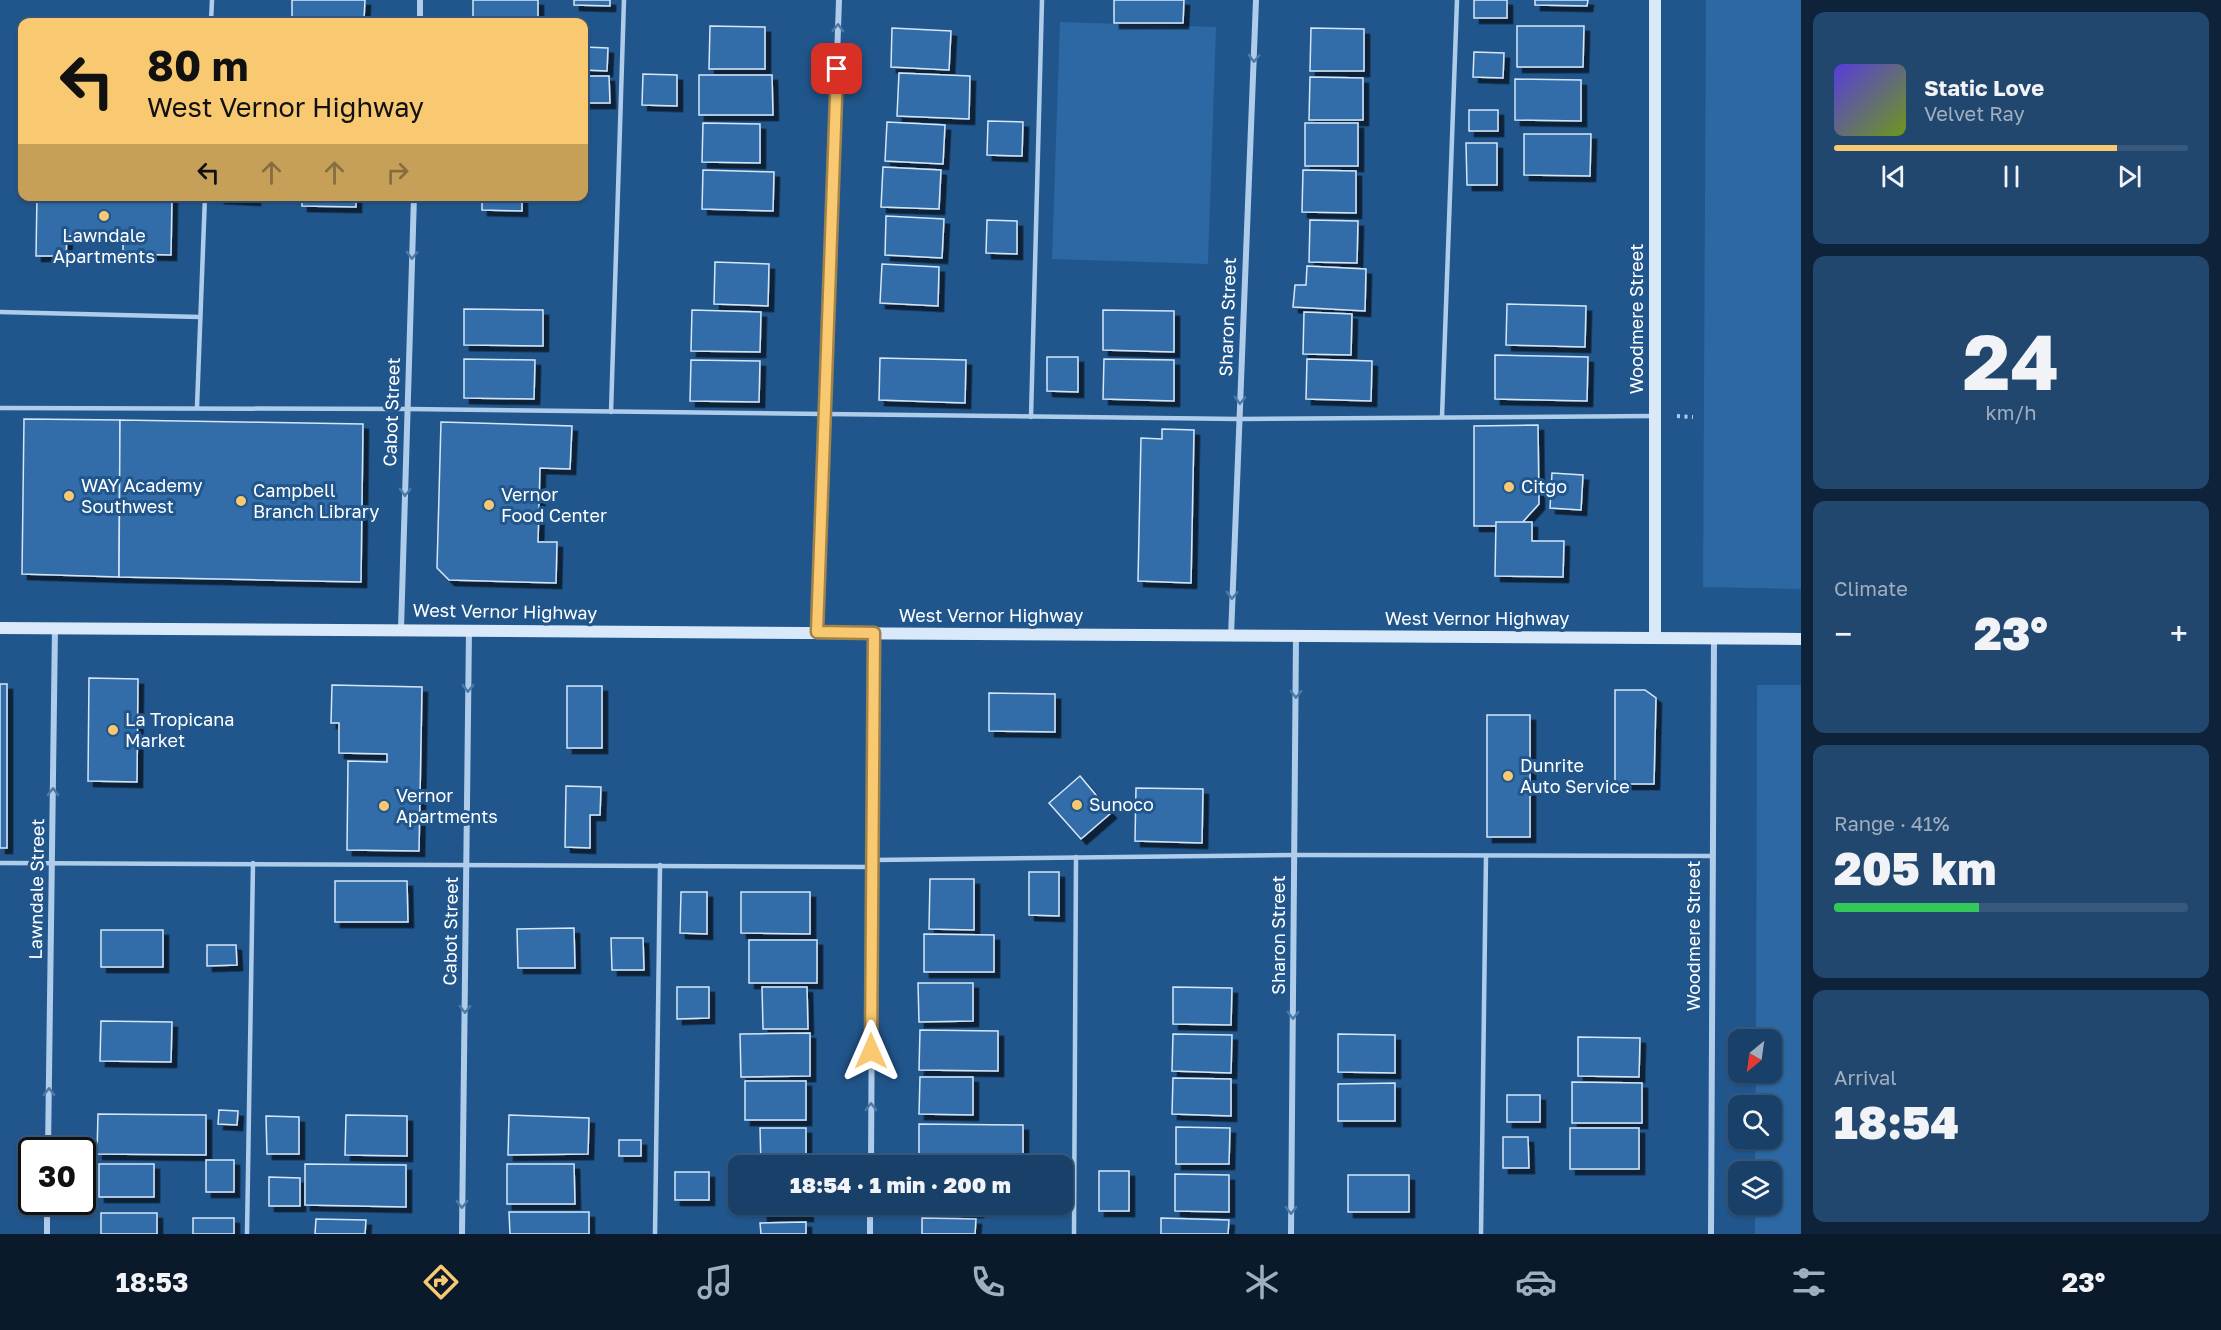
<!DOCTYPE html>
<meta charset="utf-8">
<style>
:root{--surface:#194069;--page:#22476f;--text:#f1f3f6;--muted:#9fafc0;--line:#37597d;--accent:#f8c970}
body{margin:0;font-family:"Golos Text",sans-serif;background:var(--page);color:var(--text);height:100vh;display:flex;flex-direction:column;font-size:22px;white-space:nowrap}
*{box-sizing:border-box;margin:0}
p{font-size:20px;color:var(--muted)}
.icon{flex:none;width:33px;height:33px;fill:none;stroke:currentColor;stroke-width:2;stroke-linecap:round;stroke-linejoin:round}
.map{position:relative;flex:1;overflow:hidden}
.drawer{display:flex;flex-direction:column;gap:12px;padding:12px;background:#0e233a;width:420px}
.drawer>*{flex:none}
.hud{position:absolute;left:18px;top:18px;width:570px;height:183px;border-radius:12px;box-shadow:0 2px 4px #0004,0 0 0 2px var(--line);background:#f8c970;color:#111;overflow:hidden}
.needle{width:39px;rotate:209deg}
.controls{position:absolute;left:1728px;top:1029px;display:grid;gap:12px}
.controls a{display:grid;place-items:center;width:54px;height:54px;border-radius:12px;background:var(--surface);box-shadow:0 2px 4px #0004,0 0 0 2px var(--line);font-size:30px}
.speed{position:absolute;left:18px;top:1137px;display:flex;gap:12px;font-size:30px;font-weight:700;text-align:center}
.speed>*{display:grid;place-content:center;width:78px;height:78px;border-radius:50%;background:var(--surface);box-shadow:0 2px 4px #0004,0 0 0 2px var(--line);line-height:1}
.speed .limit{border:3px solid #111;border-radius:9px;background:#fff;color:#111}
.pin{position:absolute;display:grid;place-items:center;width:51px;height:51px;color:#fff;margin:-26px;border-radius:12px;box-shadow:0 3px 9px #0006}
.me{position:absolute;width:66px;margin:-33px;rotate:0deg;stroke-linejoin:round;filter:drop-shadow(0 0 4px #0008)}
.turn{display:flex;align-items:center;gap:21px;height:126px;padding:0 30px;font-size:27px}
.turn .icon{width:78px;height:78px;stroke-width:2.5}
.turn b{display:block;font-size:42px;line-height:51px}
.lanes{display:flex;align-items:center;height:57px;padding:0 30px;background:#0003;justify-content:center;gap:30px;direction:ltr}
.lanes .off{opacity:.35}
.big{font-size:45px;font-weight:800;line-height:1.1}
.drawer .widget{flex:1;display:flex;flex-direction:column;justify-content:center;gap:9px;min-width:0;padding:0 21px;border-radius:12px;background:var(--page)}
.drawer .dial{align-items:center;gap:0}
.dial b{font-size:78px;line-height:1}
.song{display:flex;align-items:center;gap:18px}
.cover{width:72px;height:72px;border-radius:9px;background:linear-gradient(135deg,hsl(250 70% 55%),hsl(80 70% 35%))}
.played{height:6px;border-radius:3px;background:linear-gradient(90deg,var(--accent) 80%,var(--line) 80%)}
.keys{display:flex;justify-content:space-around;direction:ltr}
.heat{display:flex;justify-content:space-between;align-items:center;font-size:33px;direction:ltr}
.charge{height:9px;border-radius:4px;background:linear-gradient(90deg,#34c759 41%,var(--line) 0)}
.trip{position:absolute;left:728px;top:1155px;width:345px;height:60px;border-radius:12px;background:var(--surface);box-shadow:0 2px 4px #0004,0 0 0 2px var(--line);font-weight:800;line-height:60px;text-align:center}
.dock{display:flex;height:96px;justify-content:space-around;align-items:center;background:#0a1a2a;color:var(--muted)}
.dock .icon{width:42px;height:42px}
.dock .selected{color:var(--accent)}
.dock b{font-size:27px;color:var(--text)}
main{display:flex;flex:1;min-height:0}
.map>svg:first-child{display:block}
</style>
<main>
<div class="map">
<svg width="1801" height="1234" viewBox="0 0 1801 1234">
<defs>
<filter id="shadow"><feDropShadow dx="5.5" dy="5.5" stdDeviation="0" flood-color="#0009"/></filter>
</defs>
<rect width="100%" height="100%" fill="#21568c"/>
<g fill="#2b68a4">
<polygon points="1706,0 1801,0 1801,589 1703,587"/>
<polygon points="1060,22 1216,27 1208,264 1052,259"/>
<polygon points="1757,685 1801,685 1801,1234 1755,1234 1755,1205 1772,1204 1772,1172 1755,1171 1755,1139 1772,1138 1772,1106 1755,1105 1756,1073 1772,1072 1772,1040 1756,1039"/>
</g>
<g fill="#316da9" stroke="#d4e6f8" stroke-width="1.5" filter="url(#shadow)">
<polygon points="292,0 365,0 364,19 292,18"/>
<polygon points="473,0 538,0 538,20 473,19"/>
<polygon points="574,0 610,0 610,6 574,5"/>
<polygon points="1114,0 1184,0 1183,23 1114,23"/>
<rect x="1474" y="0" width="33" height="18"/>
<polygon points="1535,0 1588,0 1587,6 1535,5"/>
<polygon points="710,26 765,27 765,69 709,69"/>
<polygon points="1517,26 1584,26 1583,67 1517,67"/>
<polygon points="892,28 951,31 949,70 891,67"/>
<polygon points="1311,28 1364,29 1364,71 1310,71"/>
<polygon points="584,47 608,48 607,71 584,70"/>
<polygon points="1474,52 1504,53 1503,78 1473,77"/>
<polygon points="899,73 970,76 969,119 897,116"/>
<polygon points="643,74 677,75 677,106 642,105"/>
<polygon points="699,75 772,75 773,115 699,115"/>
<polygon points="584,76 609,76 610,103 584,103"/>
<polygon points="1310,77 1363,78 1363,120 1309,120"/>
<polygon points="1515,79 1581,80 1581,121 1515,120"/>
<rect x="1469" y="110" width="29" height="21"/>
<polygon points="988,121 1023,122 1022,156 987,155"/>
<polygon points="887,122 945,125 943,164 885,161"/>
<polygon points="703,123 760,124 760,163 702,162"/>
<rect x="1305" y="123" width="53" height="43"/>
<polygon points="1524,134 1591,134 1590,176 1524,175"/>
<polygon points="1466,143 1497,143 1497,185 1467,185"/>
<polygon points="883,167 941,170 939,209 881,207"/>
<polygon points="703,170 774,172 773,211 702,209"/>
<polygon points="1303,170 1356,171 1356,213 1302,212"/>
<polygon points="37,196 172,196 171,255 123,254 123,237 67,236 66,256 36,256"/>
<polygon points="219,196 255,196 255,200 219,198"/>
<polygon points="302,196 356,196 356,207 302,206"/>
<polygon points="482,196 522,196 522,211 482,210"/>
<polygon points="886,216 944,219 942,258 885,255"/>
<polygon points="987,220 1017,221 1017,254 986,253"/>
<polygon points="1310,220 1358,221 1357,263 1309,262"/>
<polygon points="715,262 769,264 768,306 714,304"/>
<polygon points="882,264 939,267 938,306 880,303"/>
<polygon points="1307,266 1366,269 1365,311 1293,307 1295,285 1306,285"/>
<polygon points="1507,304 1586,306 1585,347 1506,345"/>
<polygon points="464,309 543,310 543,346 464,345"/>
<polygon points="692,310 761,312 760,352 691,351"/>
<polygon points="1103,310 1174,311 1174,352 1103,350"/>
<polygon points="1304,312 1352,314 1351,355 1303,354"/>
<polygon points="1495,355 1588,357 1587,401 1495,399"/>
<polygon points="1047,357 1078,357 1078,392 1047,391"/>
<polygon points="880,358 966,360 965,403 879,400"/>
<polygon points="464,359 535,360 534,399 464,398"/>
<polygon points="1104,359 1174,360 1174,401 1103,399"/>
<polygon points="1307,359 1372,361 1371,401 1306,399"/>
<polygon points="691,360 760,361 759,402 690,401"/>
<polygon points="24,419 120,420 119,577 22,574"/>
<polygon points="120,420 363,424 361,582 119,577"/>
<polygon points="441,422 572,426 570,469 540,468 538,542 557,542 556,583 449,580 437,568"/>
<polygon points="1538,425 1539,504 1519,526 1474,526 1474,426"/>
<polygon points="1162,429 1194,430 1191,583 1138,581 1141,438 1162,439"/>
<polygon points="1552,473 1583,475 1581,510 1550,508"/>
<polygon points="1496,522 1532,522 1532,541 1564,541 1563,577 1495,576"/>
<polygon points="89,678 138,679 137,782 88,781"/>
<rect x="0" y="684" width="7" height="164"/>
<polygon points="332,685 422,687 419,851 347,850 348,761 387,762 387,754 339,753 339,723 331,723"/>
<rect x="567" y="686" width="35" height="62"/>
<polygon points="1615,690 1645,690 1656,698 1654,784 1615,784"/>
<polygon points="989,693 1055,694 1055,732 989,731"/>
<rect x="1487" y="715" width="43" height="122"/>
<polygon points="1080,776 1111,813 1081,839 1049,803"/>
<polygon points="566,786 601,787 600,815 590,815 590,848 565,847"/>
<polygon points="1136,788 1203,789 1202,843 1135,841"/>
<polygon points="1029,872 1059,872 1059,916 1029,915"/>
<polygon points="930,879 974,879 974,930 929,929"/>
<polygon points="335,881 407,881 408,922 335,922"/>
<polygon points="681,892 707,892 707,934 680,933"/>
<polygon points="741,892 810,892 810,934 741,933"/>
<polygon points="574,928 575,968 518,968 517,929"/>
<rect x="101" y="930" width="62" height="37"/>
<polygon points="924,934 994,935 994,972 924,972"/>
<polygon points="611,938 643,938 644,970 612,970"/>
<rect x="749" y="940" width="68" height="43"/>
<polygon points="207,945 236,945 237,965 207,966"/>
<polygon points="918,983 973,983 973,1021 919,1022"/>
<polygon points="677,987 709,987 709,1018 677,1019"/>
<polygon points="762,987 807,987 808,1029 763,1029"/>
<polygon points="1173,987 1232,988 1231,1025 1173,1024"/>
<polygon points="101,1021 172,1022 171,1062 100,1061"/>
<polygon points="920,1030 998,1031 998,1071 919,1070"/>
<polygon points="810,1033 810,1076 741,1077 740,1034"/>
<polygon points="1173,1034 1232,1035 1231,1073 1172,1071"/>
<polygon points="1338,1034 1395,1035 1395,1073 1338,1072"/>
<polygon points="1578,1037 1640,1038 1639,1077 1578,1076"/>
<polygon points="920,1077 973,1077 973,1115 919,1114"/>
<polygon points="1173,1078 1231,1079 1231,1116 1172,1114"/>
<rect x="745" y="1081" width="61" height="39"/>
<polygon points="1572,1082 1642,1083 1642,1123 1572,1123"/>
<polygon points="1395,1083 1395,1121 1338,1121 1338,1084"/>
<rect x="1507" y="1095" width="33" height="27"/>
<polygon points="219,1110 238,1111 237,1125 218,1124"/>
<polygon points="98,1114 206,1115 206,1155 97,1154"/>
<polygon points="346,1115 407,1116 407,1156 345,1155"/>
<polygon points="509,1115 589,1118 588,1154 508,1155"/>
<polygon points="266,1116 299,1117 299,1154 267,1154"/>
<polygon points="919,1124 1023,1125 1023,1162 919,1161"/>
<polygon points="1176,1127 1230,1128 1229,1164 1176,1164"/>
<polygon points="760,1128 806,1128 806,1166 761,1166"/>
<rect x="1570" y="1128" width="69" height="41"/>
<polygon points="1503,1137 1528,1137 1529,1168 1503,1168"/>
<rect x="619" y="1140" width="22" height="16"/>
<rect x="206" y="1160" width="28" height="32"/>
<rect x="99" y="1164" width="55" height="33"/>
<polygon points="305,1164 406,1165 406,1207 305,1205"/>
<polygon points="507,1164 574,1164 575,1204 507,1204"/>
<rect x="1099" y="1171" width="30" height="40"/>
<rect x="675" y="1172" width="34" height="28"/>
<polygon points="1175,1174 1229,1175 1229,1212 1175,1211"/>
<rect x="1348" y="1175" width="61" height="37"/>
<polygon points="269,1177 300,1178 300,1206 269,1206"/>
<polygon points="762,1204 807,1204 808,1216 762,1216"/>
<polygon points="924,1204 978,1204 978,1212 924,1210"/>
<polygon points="509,1212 589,1212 589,1234 510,1234"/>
<rect x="101" y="1213" width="56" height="21"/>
<rect x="193" y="1218" width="41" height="16"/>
<polygon points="922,1218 976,1219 975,1234 922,1234"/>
<polygon points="1161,1218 1229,1220 1228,1234 1161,1234"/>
<polygon points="316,1219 366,1220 365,1234 315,1234"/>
<polygon points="806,1222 806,1234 761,1234 760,1223"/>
</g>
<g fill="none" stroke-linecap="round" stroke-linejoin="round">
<polyline stroke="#afcdeb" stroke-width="4" stroke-dasharray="3 4.5" stroke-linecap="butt" points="1677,416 1693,417"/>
<g stroke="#afcdeb" stroke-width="4.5">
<polyline points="211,22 212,0"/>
<polyline points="0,312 200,317"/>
<polyline points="197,407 205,196"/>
<polyline points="0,408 408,409 1239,419 1653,416"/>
<polyline points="611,412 624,0"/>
<polyline points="1031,417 1042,0"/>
<polyline points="1442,417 1457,0"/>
<polyline points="873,860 1294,855 1712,856"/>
<polyline points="0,863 873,867"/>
<polyline points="247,1234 253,863"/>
<polyline points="655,1234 660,865"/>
<polyline points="1074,1234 1076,857"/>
<polyline points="1481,1234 1486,856"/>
</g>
<g stroke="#afcdeb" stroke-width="6">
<polyline points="420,22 420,0"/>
<polyline points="401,629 414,196"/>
<polyline points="817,632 839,0"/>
<polyline points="1231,636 1256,0"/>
<polyline points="48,1150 55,627"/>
<polyline points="871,1166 874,634"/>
<polyline points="47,1234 47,1202"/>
<polyline points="462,1234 469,630"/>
<polyline points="870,1234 870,1204"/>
<polyline points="1291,1234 1296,636"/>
<polyline points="1711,1234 1714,638"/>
</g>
<g stroke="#dae9f9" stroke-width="12">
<polyline points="1655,0 1655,638"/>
<polyline points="0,628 1801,639"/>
</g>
</g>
<defs><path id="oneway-chevron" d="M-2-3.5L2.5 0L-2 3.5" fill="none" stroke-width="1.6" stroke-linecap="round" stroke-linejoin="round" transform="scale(1.5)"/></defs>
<g stroke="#4c7aa8">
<use href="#oneway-chevron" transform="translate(838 28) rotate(-88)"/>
<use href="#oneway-chevron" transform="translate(1254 58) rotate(92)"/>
<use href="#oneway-chevron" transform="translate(412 255) rotate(92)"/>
<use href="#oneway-chevron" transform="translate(1240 400) rotate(92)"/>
<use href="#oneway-chevron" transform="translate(405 492) rotate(92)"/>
<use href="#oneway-chevron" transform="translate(1232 595) rotate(92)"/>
<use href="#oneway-chevron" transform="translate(468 688) rotate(91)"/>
<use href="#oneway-chevron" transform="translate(1296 694) rotate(91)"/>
<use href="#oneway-chevron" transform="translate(53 792) rotate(-89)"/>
<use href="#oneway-chevron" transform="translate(465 1009) rotate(91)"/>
<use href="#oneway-chevron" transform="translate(1293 1015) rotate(90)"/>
<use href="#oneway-chevron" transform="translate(49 1092) rotate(-89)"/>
<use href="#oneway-chevron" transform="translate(871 1107) rotate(-90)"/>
<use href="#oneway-chevron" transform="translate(462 1204) rotate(91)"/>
<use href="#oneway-chevron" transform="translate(1291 1210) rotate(90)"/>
</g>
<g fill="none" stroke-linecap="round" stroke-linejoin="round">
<defs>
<polyline id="route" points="837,69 817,632 874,633 871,1051"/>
</defs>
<use href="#route" stroke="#a18349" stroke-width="15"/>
<use href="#route" stroke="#f8c970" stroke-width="10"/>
</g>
<g fill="#f8c970" stroke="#21568c" stroke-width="2">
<circle cx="104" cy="216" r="6"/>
<circle cx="1509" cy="487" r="6"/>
<circle cx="69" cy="496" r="6"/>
<circle cx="241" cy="501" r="6"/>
<circle cx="489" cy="505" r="6"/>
<circle cx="113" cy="730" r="6"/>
<circle cx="1508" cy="776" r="6"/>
<circle cx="1077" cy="805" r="6"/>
<circle cx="384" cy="806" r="6"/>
</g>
<g text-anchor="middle" stroke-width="6" stroke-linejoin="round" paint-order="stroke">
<g font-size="18" fill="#fff" stroke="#21568c" text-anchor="start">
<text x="104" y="242" text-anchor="middle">Lawndale<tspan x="104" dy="21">Apartments</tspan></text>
<text x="81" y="492">WAY Academy<tspan x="81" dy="21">Southwest</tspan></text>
<text x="1521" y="493">Citgo</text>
<text x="253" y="497">Campbell<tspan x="253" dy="21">Branch Library</tspan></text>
<text x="501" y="501">Vernor<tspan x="501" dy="21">Food Center</tspan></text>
<text x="125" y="726">La Tropicana<tspan x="125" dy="21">Market</tspan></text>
<text x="1520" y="772">Dunrite<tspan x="1520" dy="21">Auto Service</tspan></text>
<text x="396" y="802">Vernor<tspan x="396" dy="21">Apartments</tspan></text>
<text x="1089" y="811">Sunoco</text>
</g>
<g font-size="18" fill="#fff" stroke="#21568c">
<text transform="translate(1228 317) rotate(-88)" y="6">Sharon Street</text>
<text transform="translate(1637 319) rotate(-90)" y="6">Woodmere Street</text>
<text transform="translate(392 412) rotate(-88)" y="6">Cabot Street</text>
<text transform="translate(505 612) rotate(1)" y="6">West Vernor Highway</text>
<text x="991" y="622">West Vernor Highway</text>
<text x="1477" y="625">West Vernor Highway</text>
<text transform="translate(37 889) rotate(-89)" y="6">Lawndale Street</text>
<text transform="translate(451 931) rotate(-89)" y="6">Cabot Street</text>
<text transform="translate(1279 935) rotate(-90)" y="6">Sharon Street</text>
<text transform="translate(1694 936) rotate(-90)" y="6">Woodmere Street</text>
</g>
</g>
</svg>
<div class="controls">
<a><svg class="needle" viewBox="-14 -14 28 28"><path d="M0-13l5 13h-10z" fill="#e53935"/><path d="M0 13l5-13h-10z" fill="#9fafc0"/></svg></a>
<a><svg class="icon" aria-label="search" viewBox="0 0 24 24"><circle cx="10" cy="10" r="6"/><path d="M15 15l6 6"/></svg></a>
<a><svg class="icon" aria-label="layers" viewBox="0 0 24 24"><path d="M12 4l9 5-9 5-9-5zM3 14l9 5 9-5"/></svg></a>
</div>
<div class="speed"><div class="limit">30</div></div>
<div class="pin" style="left:837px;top:69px;background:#d93025"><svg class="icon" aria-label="arrive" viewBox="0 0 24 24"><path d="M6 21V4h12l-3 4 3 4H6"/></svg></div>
<svg class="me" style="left:871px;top:1051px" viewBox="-20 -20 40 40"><path d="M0-17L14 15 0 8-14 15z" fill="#f8c970" stroke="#fff" stroke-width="4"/></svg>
<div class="trip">18:54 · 1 min · 200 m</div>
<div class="hud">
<div class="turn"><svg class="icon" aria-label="left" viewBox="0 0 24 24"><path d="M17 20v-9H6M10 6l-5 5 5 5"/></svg><div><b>80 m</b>West Vernor Highway</div></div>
<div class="lanes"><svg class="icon" aria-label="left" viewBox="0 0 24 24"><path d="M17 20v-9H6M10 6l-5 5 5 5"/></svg><svg class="icon off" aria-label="ahead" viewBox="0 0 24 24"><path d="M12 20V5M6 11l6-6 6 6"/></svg><svg class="icon off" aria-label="ahead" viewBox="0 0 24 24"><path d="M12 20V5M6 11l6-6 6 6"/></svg><svg class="icon off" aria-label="right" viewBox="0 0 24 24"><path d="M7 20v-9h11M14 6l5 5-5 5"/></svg></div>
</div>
</div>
<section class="drawer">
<div class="widget">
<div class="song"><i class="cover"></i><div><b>Static Love</b><p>Velvet Ray</p></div></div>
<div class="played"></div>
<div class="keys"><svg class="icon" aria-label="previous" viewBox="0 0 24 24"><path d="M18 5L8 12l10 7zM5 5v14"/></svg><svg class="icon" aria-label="pause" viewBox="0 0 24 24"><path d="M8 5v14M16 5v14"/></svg><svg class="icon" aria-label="next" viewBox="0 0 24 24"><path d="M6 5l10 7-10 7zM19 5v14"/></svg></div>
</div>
<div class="widget dial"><b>24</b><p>km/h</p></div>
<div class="widget"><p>Climate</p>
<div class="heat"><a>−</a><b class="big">23°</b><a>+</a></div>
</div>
<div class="widget"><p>Range · 41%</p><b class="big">205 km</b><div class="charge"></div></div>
<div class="widget"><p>Arrival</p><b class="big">18:54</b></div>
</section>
</main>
<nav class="dock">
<b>18:53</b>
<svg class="icon selected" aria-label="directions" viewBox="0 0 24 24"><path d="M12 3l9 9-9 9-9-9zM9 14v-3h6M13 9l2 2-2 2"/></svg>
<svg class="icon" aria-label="music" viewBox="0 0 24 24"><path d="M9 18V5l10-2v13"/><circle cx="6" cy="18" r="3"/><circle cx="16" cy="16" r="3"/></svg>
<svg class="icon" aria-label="phone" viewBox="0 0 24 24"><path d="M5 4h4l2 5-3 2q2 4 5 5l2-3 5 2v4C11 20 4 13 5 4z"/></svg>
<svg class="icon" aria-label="climate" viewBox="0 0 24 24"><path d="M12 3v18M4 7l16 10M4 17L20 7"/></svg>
<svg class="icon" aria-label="car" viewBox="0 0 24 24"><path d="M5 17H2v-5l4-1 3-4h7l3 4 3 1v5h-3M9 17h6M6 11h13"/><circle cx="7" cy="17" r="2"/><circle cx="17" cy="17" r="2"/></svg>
<svg class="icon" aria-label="filters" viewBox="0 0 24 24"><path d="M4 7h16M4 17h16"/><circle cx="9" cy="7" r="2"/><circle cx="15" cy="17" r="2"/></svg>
<b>23°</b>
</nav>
